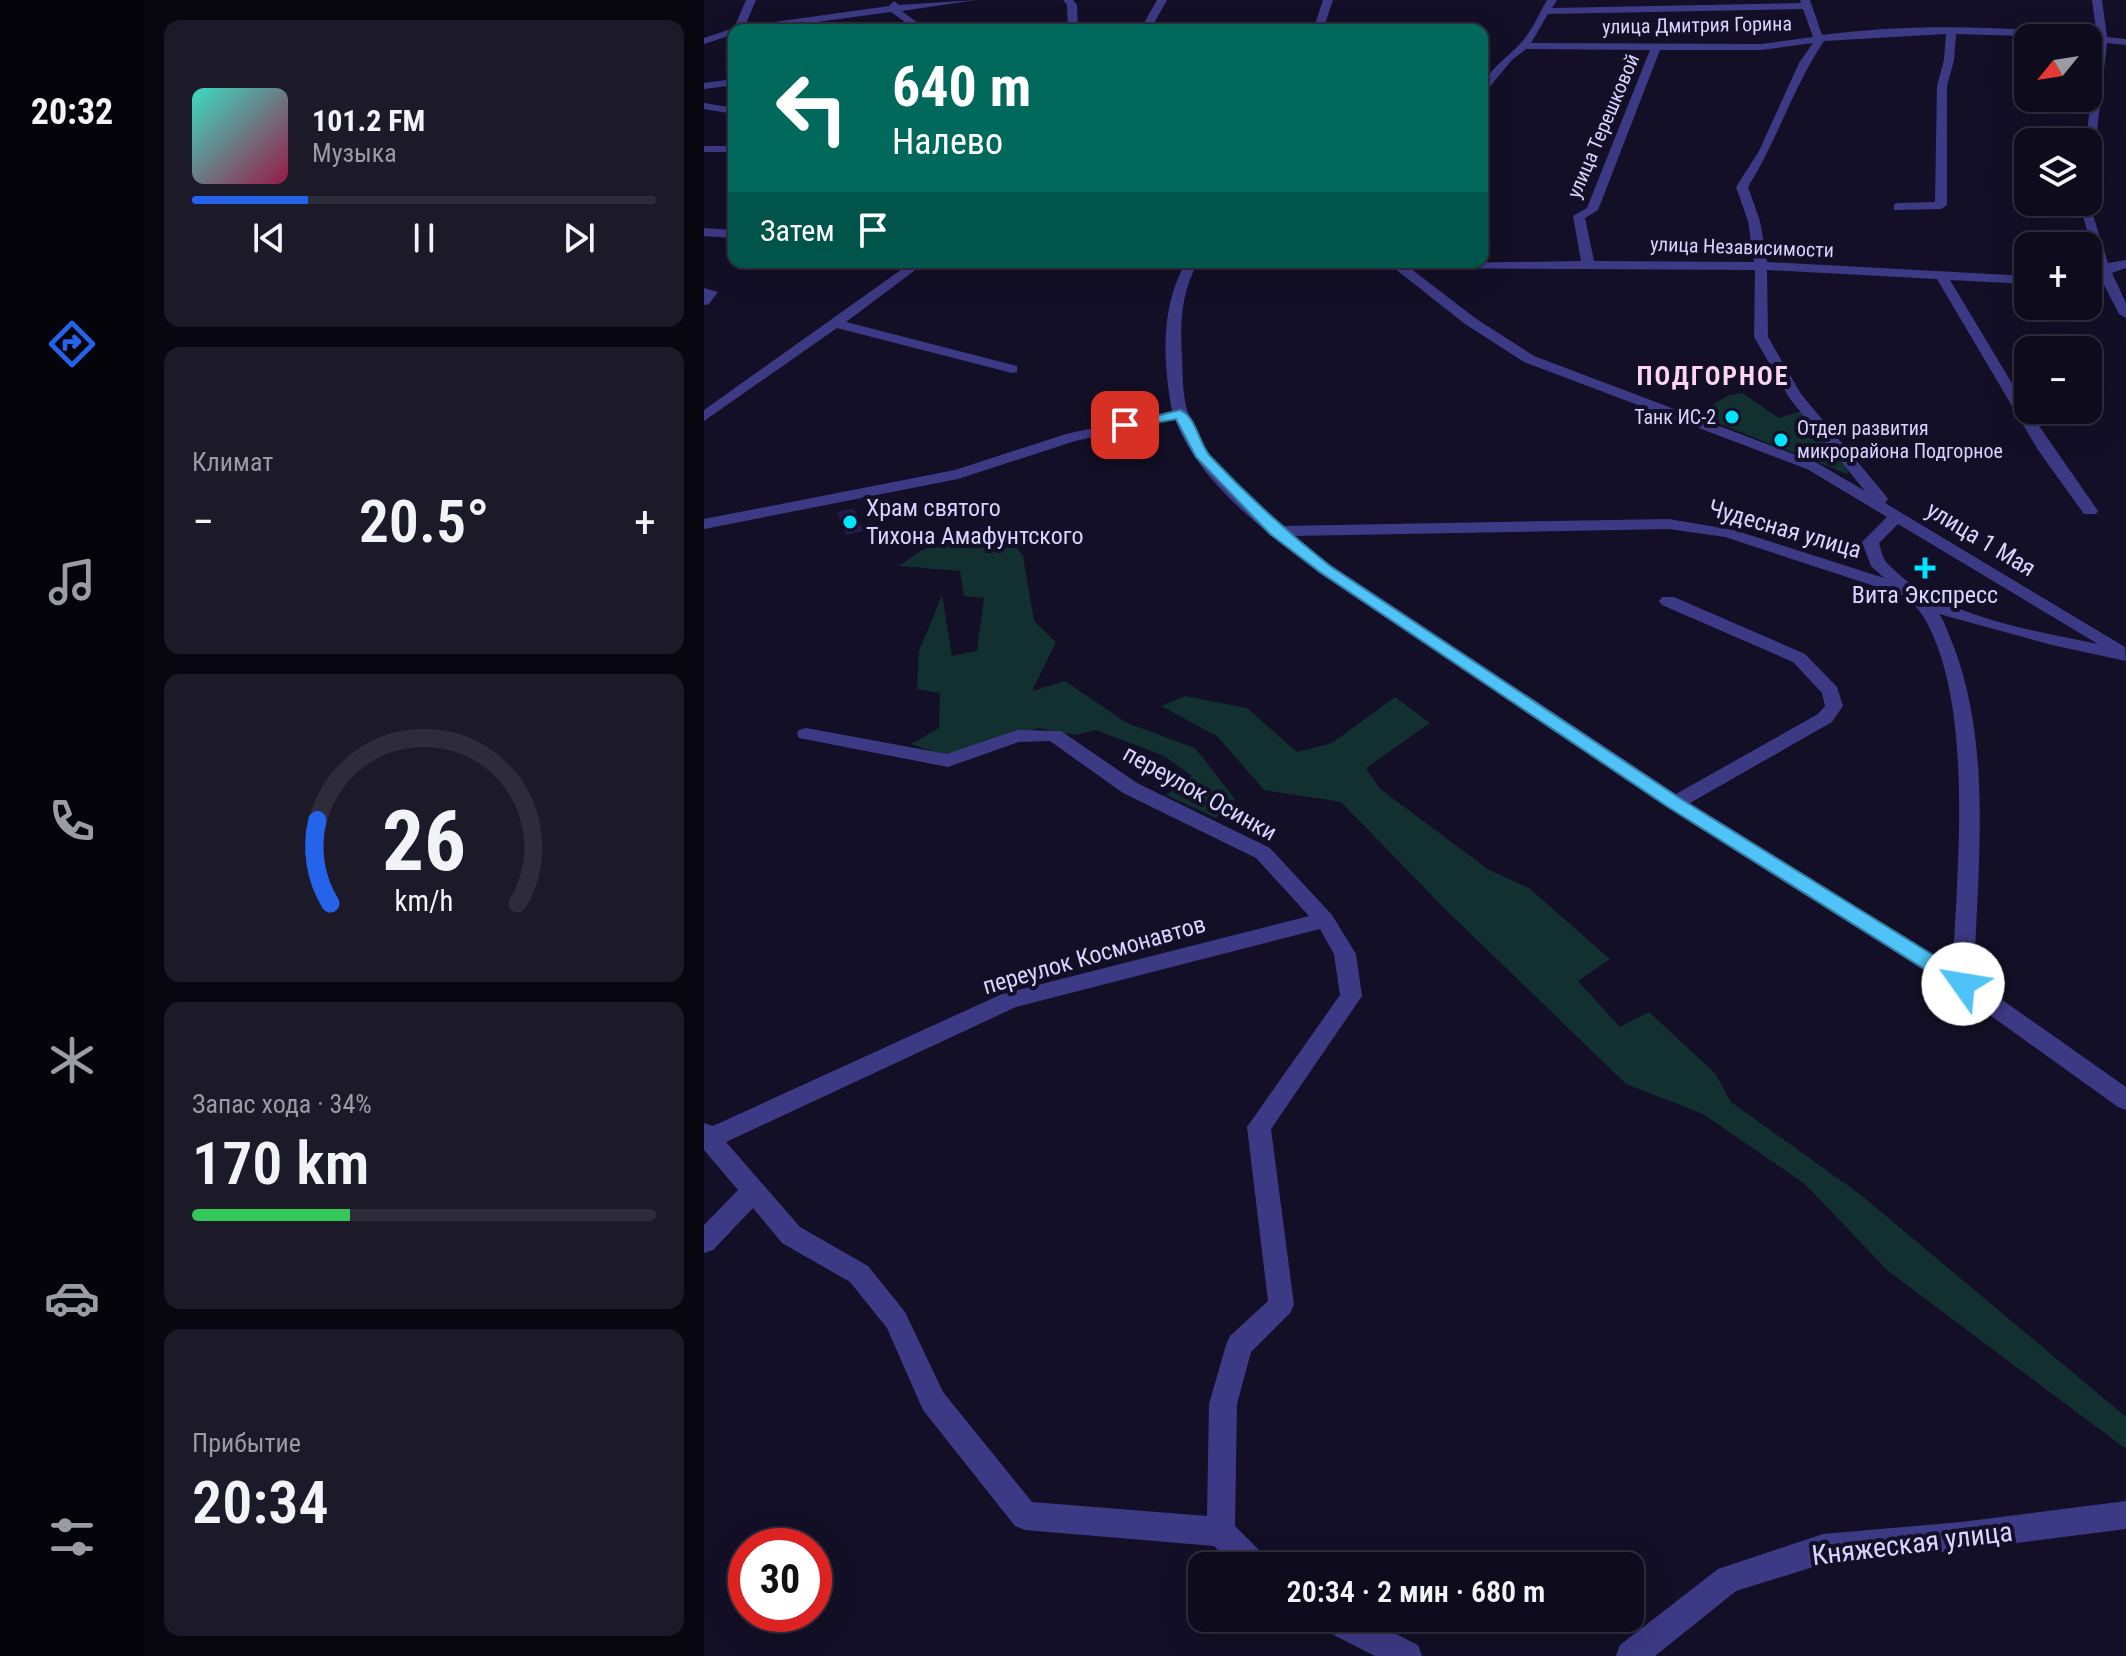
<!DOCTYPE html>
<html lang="ru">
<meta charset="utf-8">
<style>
:root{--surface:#0e0b1c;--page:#1c1929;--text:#f1f3f6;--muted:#9b9ba3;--line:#2e2b3b;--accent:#2563eb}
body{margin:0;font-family:"Roboto Condensed",sans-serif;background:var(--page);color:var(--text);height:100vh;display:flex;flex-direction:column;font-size:30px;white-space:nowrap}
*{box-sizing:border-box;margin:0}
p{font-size:26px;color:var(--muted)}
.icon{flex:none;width:44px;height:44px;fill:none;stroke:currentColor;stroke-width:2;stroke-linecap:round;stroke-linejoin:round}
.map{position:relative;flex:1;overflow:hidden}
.panel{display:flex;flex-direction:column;gap:20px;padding:20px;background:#08060f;width:560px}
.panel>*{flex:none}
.top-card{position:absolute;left:24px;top:24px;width:760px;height:244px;border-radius:16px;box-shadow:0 8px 32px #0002,0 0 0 2px var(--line);background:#00695c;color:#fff;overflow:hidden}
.needle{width:52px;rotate:240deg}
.tools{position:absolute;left:1310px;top:24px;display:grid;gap:16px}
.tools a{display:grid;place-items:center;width:88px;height:88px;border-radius:16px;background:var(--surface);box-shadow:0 8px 32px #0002,0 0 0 2px var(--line);font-size:40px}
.speed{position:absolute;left:24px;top:1528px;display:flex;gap:16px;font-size:40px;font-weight:700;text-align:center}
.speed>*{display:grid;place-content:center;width:104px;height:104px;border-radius:50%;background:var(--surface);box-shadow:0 8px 32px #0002,0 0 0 2px var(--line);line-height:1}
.speed .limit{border:12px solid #d22;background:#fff;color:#111}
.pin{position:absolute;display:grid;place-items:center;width:68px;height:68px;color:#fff;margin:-34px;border-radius:16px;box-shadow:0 4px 12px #0006}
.me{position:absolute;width:88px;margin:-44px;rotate:302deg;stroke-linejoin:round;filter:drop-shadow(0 0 6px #0008)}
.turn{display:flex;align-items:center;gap:28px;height:168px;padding:0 32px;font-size:36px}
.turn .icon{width:104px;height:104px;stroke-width:2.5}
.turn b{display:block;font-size:56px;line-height:68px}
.then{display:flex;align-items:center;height:76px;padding:0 32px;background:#0003;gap:16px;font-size:30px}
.big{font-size:60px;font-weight:600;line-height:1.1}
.panel .card{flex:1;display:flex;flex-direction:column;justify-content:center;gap:12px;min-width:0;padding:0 28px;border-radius:16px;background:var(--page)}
.panel .dial{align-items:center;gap:0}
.dial svg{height:208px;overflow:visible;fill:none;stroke:var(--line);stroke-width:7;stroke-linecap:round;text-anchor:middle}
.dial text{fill:var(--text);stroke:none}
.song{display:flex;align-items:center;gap:24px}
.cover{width:96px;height:96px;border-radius:12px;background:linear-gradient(135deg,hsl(170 70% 55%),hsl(340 70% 35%))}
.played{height:8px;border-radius:4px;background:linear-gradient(90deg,var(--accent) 25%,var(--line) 25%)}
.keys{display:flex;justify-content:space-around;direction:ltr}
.heat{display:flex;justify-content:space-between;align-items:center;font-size:44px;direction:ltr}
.charge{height:12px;border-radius:6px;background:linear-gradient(90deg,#34c759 34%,var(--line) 0)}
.trip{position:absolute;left:484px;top:1552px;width:456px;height:80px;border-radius:16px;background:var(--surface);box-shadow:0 8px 32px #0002,0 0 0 2px var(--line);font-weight:600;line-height:80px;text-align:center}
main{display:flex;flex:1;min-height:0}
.dock{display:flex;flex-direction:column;width:144px;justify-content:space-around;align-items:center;background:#06040b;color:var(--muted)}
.dock .icon{width:56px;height:56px}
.dock .active{color:var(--accent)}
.dock b{font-size:36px;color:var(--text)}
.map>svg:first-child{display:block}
</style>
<main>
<nav class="dock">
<b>20:32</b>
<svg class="icon active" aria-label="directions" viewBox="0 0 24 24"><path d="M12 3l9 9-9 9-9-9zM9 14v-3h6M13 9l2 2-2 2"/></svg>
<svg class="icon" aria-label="music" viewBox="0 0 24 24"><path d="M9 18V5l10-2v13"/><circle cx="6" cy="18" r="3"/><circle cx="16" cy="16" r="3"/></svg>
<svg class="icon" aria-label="phone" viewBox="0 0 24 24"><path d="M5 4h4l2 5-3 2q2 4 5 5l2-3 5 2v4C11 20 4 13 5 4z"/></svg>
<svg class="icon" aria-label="climate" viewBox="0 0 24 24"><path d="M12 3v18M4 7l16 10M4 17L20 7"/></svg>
<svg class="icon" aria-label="car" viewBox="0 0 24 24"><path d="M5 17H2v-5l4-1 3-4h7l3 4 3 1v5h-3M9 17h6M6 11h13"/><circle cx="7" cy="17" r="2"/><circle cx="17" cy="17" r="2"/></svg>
<svg class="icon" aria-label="filters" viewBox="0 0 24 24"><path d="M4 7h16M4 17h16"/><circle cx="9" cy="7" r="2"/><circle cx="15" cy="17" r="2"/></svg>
</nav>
<section class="panel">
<div class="card">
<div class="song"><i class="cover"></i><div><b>101.2 FM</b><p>Музыка</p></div></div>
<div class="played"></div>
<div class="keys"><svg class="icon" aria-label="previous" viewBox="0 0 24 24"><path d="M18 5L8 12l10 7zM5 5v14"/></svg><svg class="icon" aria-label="pause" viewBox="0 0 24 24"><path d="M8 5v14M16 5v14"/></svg><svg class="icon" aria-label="next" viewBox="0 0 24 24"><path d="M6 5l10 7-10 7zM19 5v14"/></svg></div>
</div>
<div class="card"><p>Климат</p>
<div class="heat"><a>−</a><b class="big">20.5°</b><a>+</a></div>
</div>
<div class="card dial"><svg viewBox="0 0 100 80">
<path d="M14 69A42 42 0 1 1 86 69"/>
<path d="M14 69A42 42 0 0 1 9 37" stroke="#2563eb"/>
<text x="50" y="56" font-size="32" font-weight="700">26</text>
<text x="50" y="72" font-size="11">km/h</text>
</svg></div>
<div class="card"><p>Запас хода · 34%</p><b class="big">170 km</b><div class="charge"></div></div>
<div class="card"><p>Прибытие</p><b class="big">20:34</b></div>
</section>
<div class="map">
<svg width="1422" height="1656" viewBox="0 0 1422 1656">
<rect width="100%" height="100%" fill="#130f26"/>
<g fill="#12302f">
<polygon points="1038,393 1075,418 1098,411 1144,471 1143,474 993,415 1023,396"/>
<polygon points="272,528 298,528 319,556 330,621 352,642 328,691 361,681 423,723 491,748 531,799 512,818 462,795 488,776 460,756 392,730 371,735 335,728 297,737 244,756 207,744 235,728 236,693 213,689 215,651 238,595 248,656 273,651 280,598 260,596 256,571 195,566 224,546"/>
<polygon points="481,696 543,708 593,752 628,743 691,697 726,723 662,768 676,789 785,870 825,888 906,959 874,981 916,1027 945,1012 1011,1073 1027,1102 1157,1195 1422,1417 1422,1449 1184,1271 1101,1184 999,1114 922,1084 740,908 637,802 560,790 513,736 457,706"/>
</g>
<polygon fill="#241b47" points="150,508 159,531 142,535 133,512"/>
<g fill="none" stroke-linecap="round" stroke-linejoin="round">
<g fill="#3d3a85" fill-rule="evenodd">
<polygon points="42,0 52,0 41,26 185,6 190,1 195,5 272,0 198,11 223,30 212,30 187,12 54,30 30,30 30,34 0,44 0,38 30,28"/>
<polygon points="359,0 369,0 373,5 374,30 364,30 363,5"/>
<polygon points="453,0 463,0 446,30 436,30"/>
<polygon points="619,0 629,0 619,30 609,30"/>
<path d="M843,0H853L848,8L1097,3L1096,0H1106L1118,35C1208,23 1302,26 1393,36L1388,0H1398L1403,37L1422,39V45L1403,43L1388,176L1384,178L1382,142L1393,42L1384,41V38L1252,34L1250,60L1243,86V205L1237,209L1190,210V204L1194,203L1231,202L1233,86L1240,60L1242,34L1120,41C1089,87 1074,139 1044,187L1056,221L1063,262L1324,276V284L1246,280L1324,410L1394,511L1392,514H1380L1334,450L1233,279L1063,270L1064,337L1097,394L1182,496L1184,499L1181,503L1421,647L1422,661L1348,645L1235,614C1242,624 1245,636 1250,647C1289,752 1273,871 1270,980L1422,1087V1110L1414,1107L1251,990L964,808L615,573C563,532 496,485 471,419L371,441L254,479L0,529V519L251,470L362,434L468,411C459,361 456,307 482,262H494C477,294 476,321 478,357C479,376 478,395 484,413C498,459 542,496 578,526L965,519L1030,530L1180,578L1167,566L1158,542L1183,517L1103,469L820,362L761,324L685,264L877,261L869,216L883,208L946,50L822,49L808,60L778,96C778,73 801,60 815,45C827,33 835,14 843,0ZM1099,9L1109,37L1058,44L827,43L844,14ZM1109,43L1095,63L1055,151L1032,187L1044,221L1050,262L890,261L881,218L894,210L956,50H1058ZM706,268L1051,270L1050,337L1086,399L1161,491L1113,463L830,356L771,318ZM1194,524L1394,644C1327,630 1234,616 1185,565C1179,560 1177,550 1175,543ZM965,529L1021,537L1204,597C1210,605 1218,613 1222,621C1270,709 1253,869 1249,967L986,803L1128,722L1139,706L1133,687L1101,654L970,597H958L955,601L958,605L1089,662L1118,693L1121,706L1114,714L972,794L627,565L589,536Z"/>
<polygon points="30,79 30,85 0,89 0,83"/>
<polygon points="0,103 30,108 30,114 0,109"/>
<rect x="0" y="146" width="30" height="6"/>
<polygon points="1384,199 1404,263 1422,260 1422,268 1408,273 1422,303 1422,318 1415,314 1398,281 1384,285 1384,277 1395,273 1375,202 1384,202"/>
<polygon points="0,228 30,230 30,238 0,236"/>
<polygon points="208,262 222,262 142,322 313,366 313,372 308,373 133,328 0,421 0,410"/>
<polygon points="0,288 14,292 5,304 0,305"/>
<path d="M102,728L243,754L313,730L357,731L433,783L566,848L628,915L652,954L658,996L567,1129L590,1305L586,1313L547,1352L533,1404L531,1526L561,1556L566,1566H530L510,1546L321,1530L311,1526L219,1410L183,1328L146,1282L78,1243L49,1208L9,1250L0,1253V1225L34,1190L0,1150V1123L9,1126L298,994L605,916L552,858L419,793L346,741L315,742L244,767L95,738L93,734L95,730ZM616,929L630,954L636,995L543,1127L564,1301L526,1336L522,1345L505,1404L503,1516L328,1502L239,1392L201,1312L164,1266L96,1227L22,1142L312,1007Z"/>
<polygon points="1422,1501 1422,1529 1257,1550 1119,1564 1032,1591 951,1656 912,1656 916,1645 1014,1569 1119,1534 1257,1522"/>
<polygon points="614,1618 660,1618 714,1645 718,1656 671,1656 618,1629"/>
</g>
</g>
<path fill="#4fc3f7" stroke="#337fa1" stroke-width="2" d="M476,410C492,416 495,444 506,456C544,496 583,532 626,566L977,799L1266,978L1269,984L1266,989H1252L964,807L616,572L566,534L492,457L472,419L421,429L415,425Z"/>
<g fill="#00e5ff" stroke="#130f26" stroke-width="3">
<circle cx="1028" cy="417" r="8"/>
<circle cx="1077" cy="440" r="8"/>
<circle cx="146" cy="522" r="8"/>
<path d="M1217 556h8v8h8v8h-8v8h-8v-8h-8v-8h8z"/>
</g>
<g text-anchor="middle" stroke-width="8" stroke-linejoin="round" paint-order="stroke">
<g font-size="20" fill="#d9d4ff" stroke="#130f26">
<text transform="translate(993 25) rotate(-1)" y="7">улица Дмитрия Горина</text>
<text transform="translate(899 126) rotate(-67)" y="7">улица Терешковой</text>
<text transform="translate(1038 247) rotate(2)" y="7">улица Независимости</text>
</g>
<g font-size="20" fill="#d9d4ff" stroke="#130f26" text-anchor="end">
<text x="1012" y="424">Танк ИС-2</text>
<text x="1093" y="435" text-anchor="start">Отдел развития<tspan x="1093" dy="23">микрорайона Подгорное</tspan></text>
</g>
<g font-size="24" fill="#d9d4ff" stroke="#130f26" text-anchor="start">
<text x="162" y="516">Храм святого<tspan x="162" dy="28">Тихона Амафунтского</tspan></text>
<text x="1221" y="603" text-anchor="middle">Вита Экспресс</text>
</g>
<g font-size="24" fill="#d9d4ff" stroke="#130f26">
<text transform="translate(1081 529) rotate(16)" y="8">Чудесная улица</text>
<text transform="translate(1277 539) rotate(31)" y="8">улица 1 Мая</text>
<text transform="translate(496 793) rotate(29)" y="8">переулок Осинки</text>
<text transform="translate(390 955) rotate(-16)" y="8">переулок Космонавтов</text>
</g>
<g font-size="26" font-weight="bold" letter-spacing="2" fill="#ffd6f0" stroke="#130f26">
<text x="1009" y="385">ПОДГОРНОЕ</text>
</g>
<g font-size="28" fill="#d9d4ff" stroke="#130f26">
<text transform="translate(1208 1543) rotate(-7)" y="10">Княжеская улица</text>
</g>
</g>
</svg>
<div class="tools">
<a><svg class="needle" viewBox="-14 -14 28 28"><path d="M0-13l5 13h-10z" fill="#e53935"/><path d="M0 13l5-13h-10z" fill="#9b9ba3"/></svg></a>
<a><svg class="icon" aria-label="layers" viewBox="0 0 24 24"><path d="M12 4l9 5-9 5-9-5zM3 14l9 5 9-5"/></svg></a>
<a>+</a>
<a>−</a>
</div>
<div class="speed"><div class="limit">30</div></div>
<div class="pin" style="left:421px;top:425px;background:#d93025"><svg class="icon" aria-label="arrive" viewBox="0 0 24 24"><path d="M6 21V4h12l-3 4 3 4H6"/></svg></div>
<svg class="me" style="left:1259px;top:984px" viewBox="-20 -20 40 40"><circle r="19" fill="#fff"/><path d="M0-13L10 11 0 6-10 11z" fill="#4fc3f7"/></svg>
<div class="trip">20:34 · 2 мин · 680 m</div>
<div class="top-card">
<div class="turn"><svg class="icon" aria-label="left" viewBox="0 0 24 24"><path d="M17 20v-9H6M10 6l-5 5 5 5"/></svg><div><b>640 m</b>Налево</div></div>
<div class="then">Затем<svg class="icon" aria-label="arrive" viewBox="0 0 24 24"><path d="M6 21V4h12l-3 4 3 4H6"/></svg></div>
</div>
</div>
</main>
